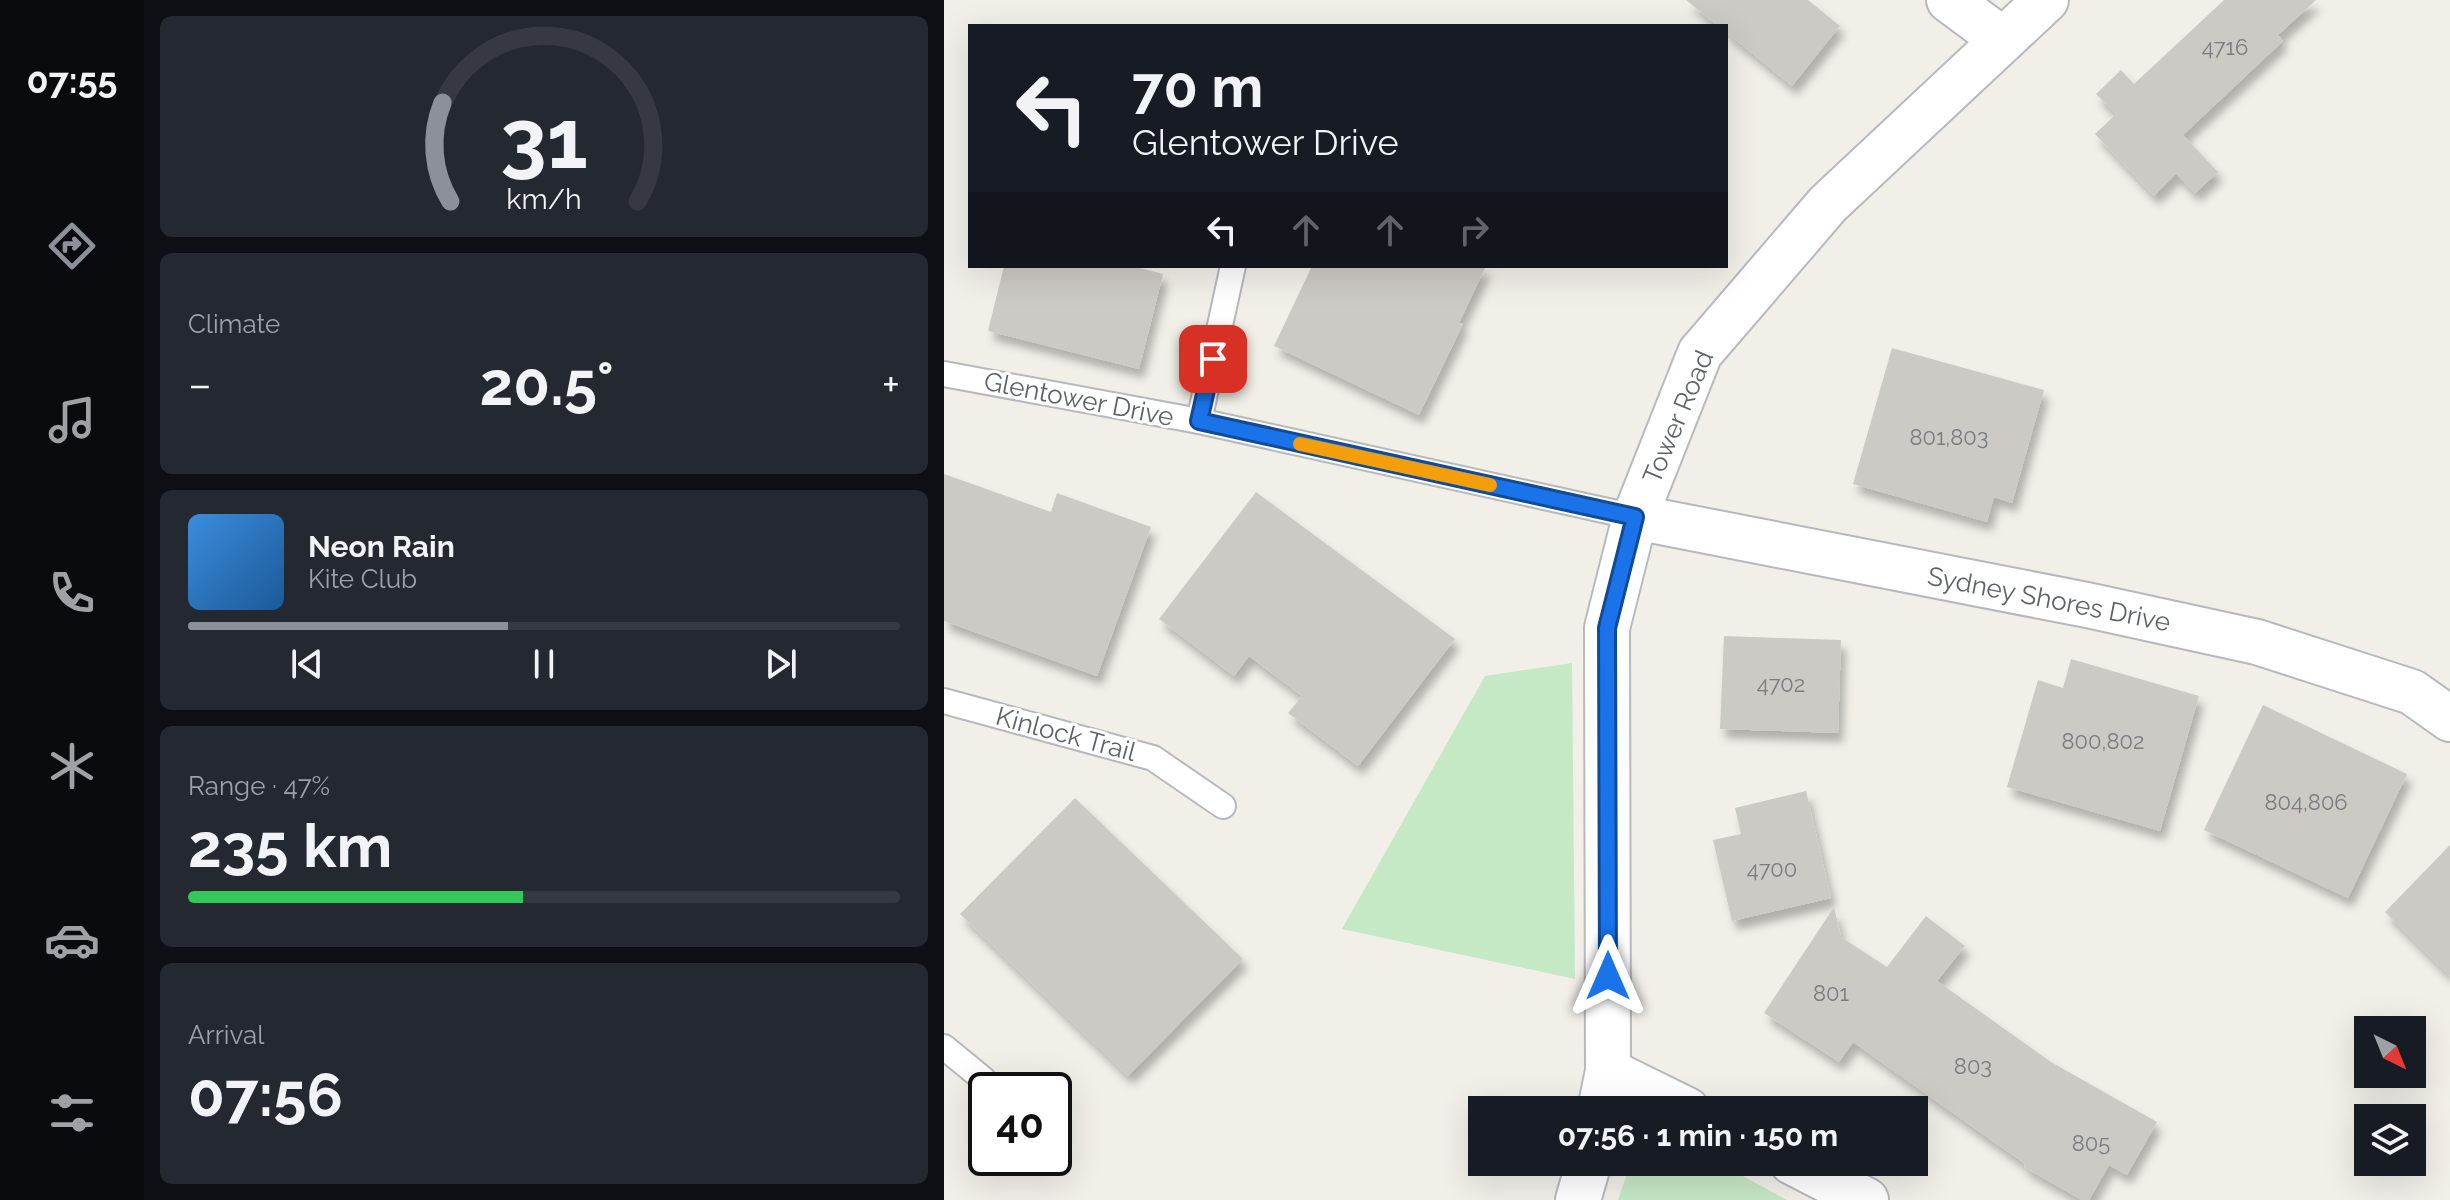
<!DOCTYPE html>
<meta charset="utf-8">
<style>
:root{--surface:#171b24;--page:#242831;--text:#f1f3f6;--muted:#9ea1a6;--line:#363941;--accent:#8c9099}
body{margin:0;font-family:Raleway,sans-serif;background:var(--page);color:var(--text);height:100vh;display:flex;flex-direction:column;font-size:30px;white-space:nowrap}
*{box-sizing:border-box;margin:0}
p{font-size:26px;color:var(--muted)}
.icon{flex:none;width:44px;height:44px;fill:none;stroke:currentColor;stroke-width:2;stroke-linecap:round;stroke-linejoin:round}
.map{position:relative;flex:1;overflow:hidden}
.details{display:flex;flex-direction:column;gap:16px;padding:16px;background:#0d0f14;width:800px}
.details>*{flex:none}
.guide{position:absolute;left:24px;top:24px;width:760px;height:244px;border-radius:0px;box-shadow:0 8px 32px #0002;background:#171b24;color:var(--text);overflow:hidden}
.needle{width:52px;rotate:137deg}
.controls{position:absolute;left:1410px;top:1016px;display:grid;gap:16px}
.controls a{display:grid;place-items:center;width:72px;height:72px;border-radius:0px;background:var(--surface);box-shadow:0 8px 32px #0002;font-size:40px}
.speed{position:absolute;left:24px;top:1072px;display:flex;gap:16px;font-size:40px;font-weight:700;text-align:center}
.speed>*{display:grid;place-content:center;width:104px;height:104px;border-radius:50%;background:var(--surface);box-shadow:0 8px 32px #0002;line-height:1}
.speed .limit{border:4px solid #111;border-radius:12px;background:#fff;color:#111}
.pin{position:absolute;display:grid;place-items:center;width:68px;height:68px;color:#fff;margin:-34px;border-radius:16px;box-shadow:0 4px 12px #0006}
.me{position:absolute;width:88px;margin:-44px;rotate:0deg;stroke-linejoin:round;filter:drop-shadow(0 0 6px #0008)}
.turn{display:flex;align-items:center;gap:28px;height:168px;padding:0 32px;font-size:36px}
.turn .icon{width:104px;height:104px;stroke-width:2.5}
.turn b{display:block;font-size:56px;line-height:68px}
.lanes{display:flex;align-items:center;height:76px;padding:0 32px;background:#0003;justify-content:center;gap:40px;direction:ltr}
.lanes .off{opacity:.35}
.big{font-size:60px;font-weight:700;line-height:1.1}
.details .card{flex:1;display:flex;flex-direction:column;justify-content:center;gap:12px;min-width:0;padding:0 28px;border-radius:12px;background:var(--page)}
.details .dial{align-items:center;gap:0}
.dial svg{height:208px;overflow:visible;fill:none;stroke:var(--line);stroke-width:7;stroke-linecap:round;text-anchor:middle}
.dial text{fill:var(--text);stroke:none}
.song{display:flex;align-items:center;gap:24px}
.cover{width:96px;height:96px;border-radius:12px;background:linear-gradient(135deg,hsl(210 70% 55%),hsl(210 70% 35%))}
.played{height:8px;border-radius:4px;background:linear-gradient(90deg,var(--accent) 45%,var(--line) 45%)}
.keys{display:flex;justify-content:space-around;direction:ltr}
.heat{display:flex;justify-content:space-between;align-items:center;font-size:44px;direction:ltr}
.charge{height:12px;border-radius:6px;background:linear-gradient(90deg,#34c759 47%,var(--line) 0)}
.trip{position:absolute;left:524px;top:1096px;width:460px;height:80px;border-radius:0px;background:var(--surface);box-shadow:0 8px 32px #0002;font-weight:700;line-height:80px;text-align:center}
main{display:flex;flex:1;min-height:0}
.tab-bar{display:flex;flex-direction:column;width:144px;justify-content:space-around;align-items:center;background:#090b0e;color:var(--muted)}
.tab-bar .icon{width:56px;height:56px}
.tab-bar .selected{color:var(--accent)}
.tab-bar b{font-size:36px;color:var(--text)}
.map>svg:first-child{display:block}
</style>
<main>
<nav class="tab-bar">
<b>07:55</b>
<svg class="icon selected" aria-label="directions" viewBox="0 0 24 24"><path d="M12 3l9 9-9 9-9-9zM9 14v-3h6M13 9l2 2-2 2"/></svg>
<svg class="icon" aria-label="music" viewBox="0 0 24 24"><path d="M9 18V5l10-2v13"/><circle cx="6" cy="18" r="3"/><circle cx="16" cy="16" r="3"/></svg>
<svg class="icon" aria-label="phone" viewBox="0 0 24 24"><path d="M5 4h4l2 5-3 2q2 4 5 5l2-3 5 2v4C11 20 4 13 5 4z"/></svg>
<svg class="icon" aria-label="climate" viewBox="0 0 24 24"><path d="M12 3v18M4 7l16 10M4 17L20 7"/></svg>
<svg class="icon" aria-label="car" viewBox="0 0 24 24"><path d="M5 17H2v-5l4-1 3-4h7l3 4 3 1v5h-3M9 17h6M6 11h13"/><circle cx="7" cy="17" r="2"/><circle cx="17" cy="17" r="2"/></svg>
<svg class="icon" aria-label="filters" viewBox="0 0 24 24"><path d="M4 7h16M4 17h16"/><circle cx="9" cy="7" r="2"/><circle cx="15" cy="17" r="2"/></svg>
</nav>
<section class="details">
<div class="card dial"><svg viewBox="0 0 100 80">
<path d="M14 69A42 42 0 1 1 86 69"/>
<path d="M14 69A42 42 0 0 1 11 31" stroke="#8c9099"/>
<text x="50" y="56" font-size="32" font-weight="700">31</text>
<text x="50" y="72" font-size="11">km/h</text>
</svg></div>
<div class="card"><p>Climate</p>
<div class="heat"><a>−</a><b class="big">20.5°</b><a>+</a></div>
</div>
<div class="card">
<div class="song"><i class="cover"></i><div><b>Neon Rain</b><p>Kite Club</p></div></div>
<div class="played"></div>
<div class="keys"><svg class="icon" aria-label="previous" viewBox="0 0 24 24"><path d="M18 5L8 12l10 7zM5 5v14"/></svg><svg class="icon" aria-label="pause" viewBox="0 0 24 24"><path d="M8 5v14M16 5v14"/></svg><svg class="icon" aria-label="next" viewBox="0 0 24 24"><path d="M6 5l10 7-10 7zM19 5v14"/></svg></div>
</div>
<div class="card"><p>Range · 47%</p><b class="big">235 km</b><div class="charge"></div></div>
<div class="card"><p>Arrival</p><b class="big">07:56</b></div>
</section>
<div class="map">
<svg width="1506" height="1200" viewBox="0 0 1506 1200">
<defs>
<filter id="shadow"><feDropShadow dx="5" dy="9" stdDeviation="4" flood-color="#0004"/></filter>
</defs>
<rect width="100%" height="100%" fill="#f1efe8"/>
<g fill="#c5e8c5">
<polygon points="628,663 631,979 398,929 541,676"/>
<polygon points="687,1162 773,1162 843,1200 674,1200"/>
</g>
<g fill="#cccac5" filter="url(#shadow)">
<polygon points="742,0 864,0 896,26 848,86 782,32 782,26 774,26"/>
<polygon points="1280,0 1372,0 1334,35 1339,41 1239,135 1274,172 1251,193 1232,174 1210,196 1151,134 1172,114 1152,94 1177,70 1190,84"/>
<polygon points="60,266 188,266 219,274 195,369 44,331"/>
<polygon points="368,266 542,266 515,323 519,324 475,415 330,346"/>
<polygon points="948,348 1100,390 1068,503 1050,497 1043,522 909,484"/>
<polygon points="0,474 107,512 113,493 207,527 153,676 0,621"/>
<polygon points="312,492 511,639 414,766 344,713 358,696 305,656 290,676 215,619"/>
<polygon points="780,636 897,640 894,733 776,729"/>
<polygon points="1127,659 1255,696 1216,831 1063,787 1094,680 1119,688"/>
<polygon points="1319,705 1463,774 1404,898 1260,830"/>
<polygon points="862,791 887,898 788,921 769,840 797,834 791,808"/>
<polygon points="131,798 299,959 184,1076 16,914"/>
<polygon points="1506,845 1506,976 1441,912"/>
<polygon points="890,907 897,937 943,967 982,916 1021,946 993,981 1107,1062 1213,1122 1183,1175 1165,1165 1145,1200 1138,1200 1080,1167 1081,1164 909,1042 895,1062 820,1013"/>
</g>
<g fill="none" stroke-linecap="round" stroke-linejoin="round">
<defs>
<g id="lane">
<polyline points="0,374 255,421 691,517"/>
<polyline points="255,421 289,266"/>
<polyline points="0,701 209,758 279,806"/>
<polyline points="0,1047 39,1079"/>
</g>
<g id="street">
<polyline points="1005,0 1059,40"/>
<polyline points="691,517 1143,605 1313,642 1468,692 1506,719"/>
<polyline points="664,1071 743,1110"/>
<polyline points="848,1162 922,1200"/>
</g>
<g id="secondary">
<polyline points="656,1110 664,1071 663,628 691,517 756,353 884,204 1102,0"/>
<polyline points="634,1200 645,1162"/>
</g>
</defs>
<use href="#lane" stroke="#b5b8bc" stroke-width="28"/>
<use href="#street" stroke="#b5b8bc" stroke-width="48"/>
<use href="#secondary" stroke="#b6babf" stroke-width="48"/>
<use href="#lane" stroke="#fff" stroke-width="24"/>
<use href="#street" stroke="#fff" stroke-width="44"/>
<use href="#secondary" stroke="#fff" stroke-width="44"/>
</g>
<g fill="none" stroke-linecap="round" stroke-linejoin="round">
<defs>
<polyline id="route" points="269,359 255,421 691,517 663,628 664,976"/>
</defs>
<use href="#route" stroke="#114b97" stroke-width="20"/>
<use href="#route" stroke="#1a73e8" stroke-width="14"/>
<polyline stroke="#f59e0b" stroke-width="14" points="356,444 546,485"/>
</g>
<g text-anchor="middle" stroke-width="6" stroke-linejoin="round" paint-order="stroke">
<g font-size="22" fill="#7a7d7f">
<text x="1281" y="55">4716</text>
<text x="1005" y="445">801,803</text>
<text x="837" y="692">4702</text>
<text x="1159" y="749">800,802</text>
<text x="1362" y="810">804,806</text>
<text x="828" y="877">4700</text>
<text x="887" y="1001">801</text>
<text x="1029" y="1074">803</text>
<text x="1147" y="1151">805</text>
</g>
<g font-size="26" fill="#5f6368" stroke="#fff">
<text transform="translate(135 399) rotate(11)" y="9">Glentower Drive</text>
<text transform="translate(734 417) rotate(-67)" y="9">Tower Road</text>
<text transform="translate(1105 599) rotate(11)" y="9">Sydney Shores Drive</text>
<text transform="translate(122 734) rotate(15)" y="9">Kinlock Trail</text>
</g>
</g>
</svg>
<div class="controls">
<a><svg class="needle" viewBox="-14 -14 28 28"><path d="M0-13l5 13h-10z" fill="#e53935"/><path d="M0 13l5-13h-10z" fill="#9ea1a6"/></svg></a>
<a><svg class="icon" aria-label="layers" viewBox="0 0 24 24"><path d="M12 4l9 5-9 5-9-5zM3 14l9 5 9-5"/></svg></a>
</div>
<div class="speed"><div class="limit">40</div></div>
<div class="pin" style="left:269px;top:359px;background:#d93025"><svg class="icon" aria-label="arrive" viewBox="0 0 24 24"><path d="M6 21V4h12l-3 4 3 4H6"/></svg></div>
<svg class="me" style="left:664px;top:976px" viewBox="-20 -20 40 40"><path d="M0-17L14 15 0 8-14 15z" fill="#1a73e8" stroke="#fff" stroke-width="4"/></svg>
<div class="trip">07:56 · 1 min · 150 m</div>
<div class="guide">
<div class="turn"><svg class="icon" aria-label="left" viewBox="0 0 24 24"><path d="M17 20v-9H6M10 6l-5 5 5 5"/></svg><div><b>70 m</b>Glentower Drive</div></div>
<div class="lanes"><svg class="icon" aria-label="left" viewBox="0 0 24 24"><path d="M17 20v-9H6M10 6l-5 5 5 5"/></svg><svg class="icon off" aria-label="ahead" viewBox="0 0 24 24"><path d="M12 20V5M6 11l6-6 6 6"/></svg><svg class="icon off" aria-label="ahead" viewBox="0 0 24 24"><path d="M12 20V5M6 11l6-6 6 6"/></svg><svg class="icon off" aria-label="right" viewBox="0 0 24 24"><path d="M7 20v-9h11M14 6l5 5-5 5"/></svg></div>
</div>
</div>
</main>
